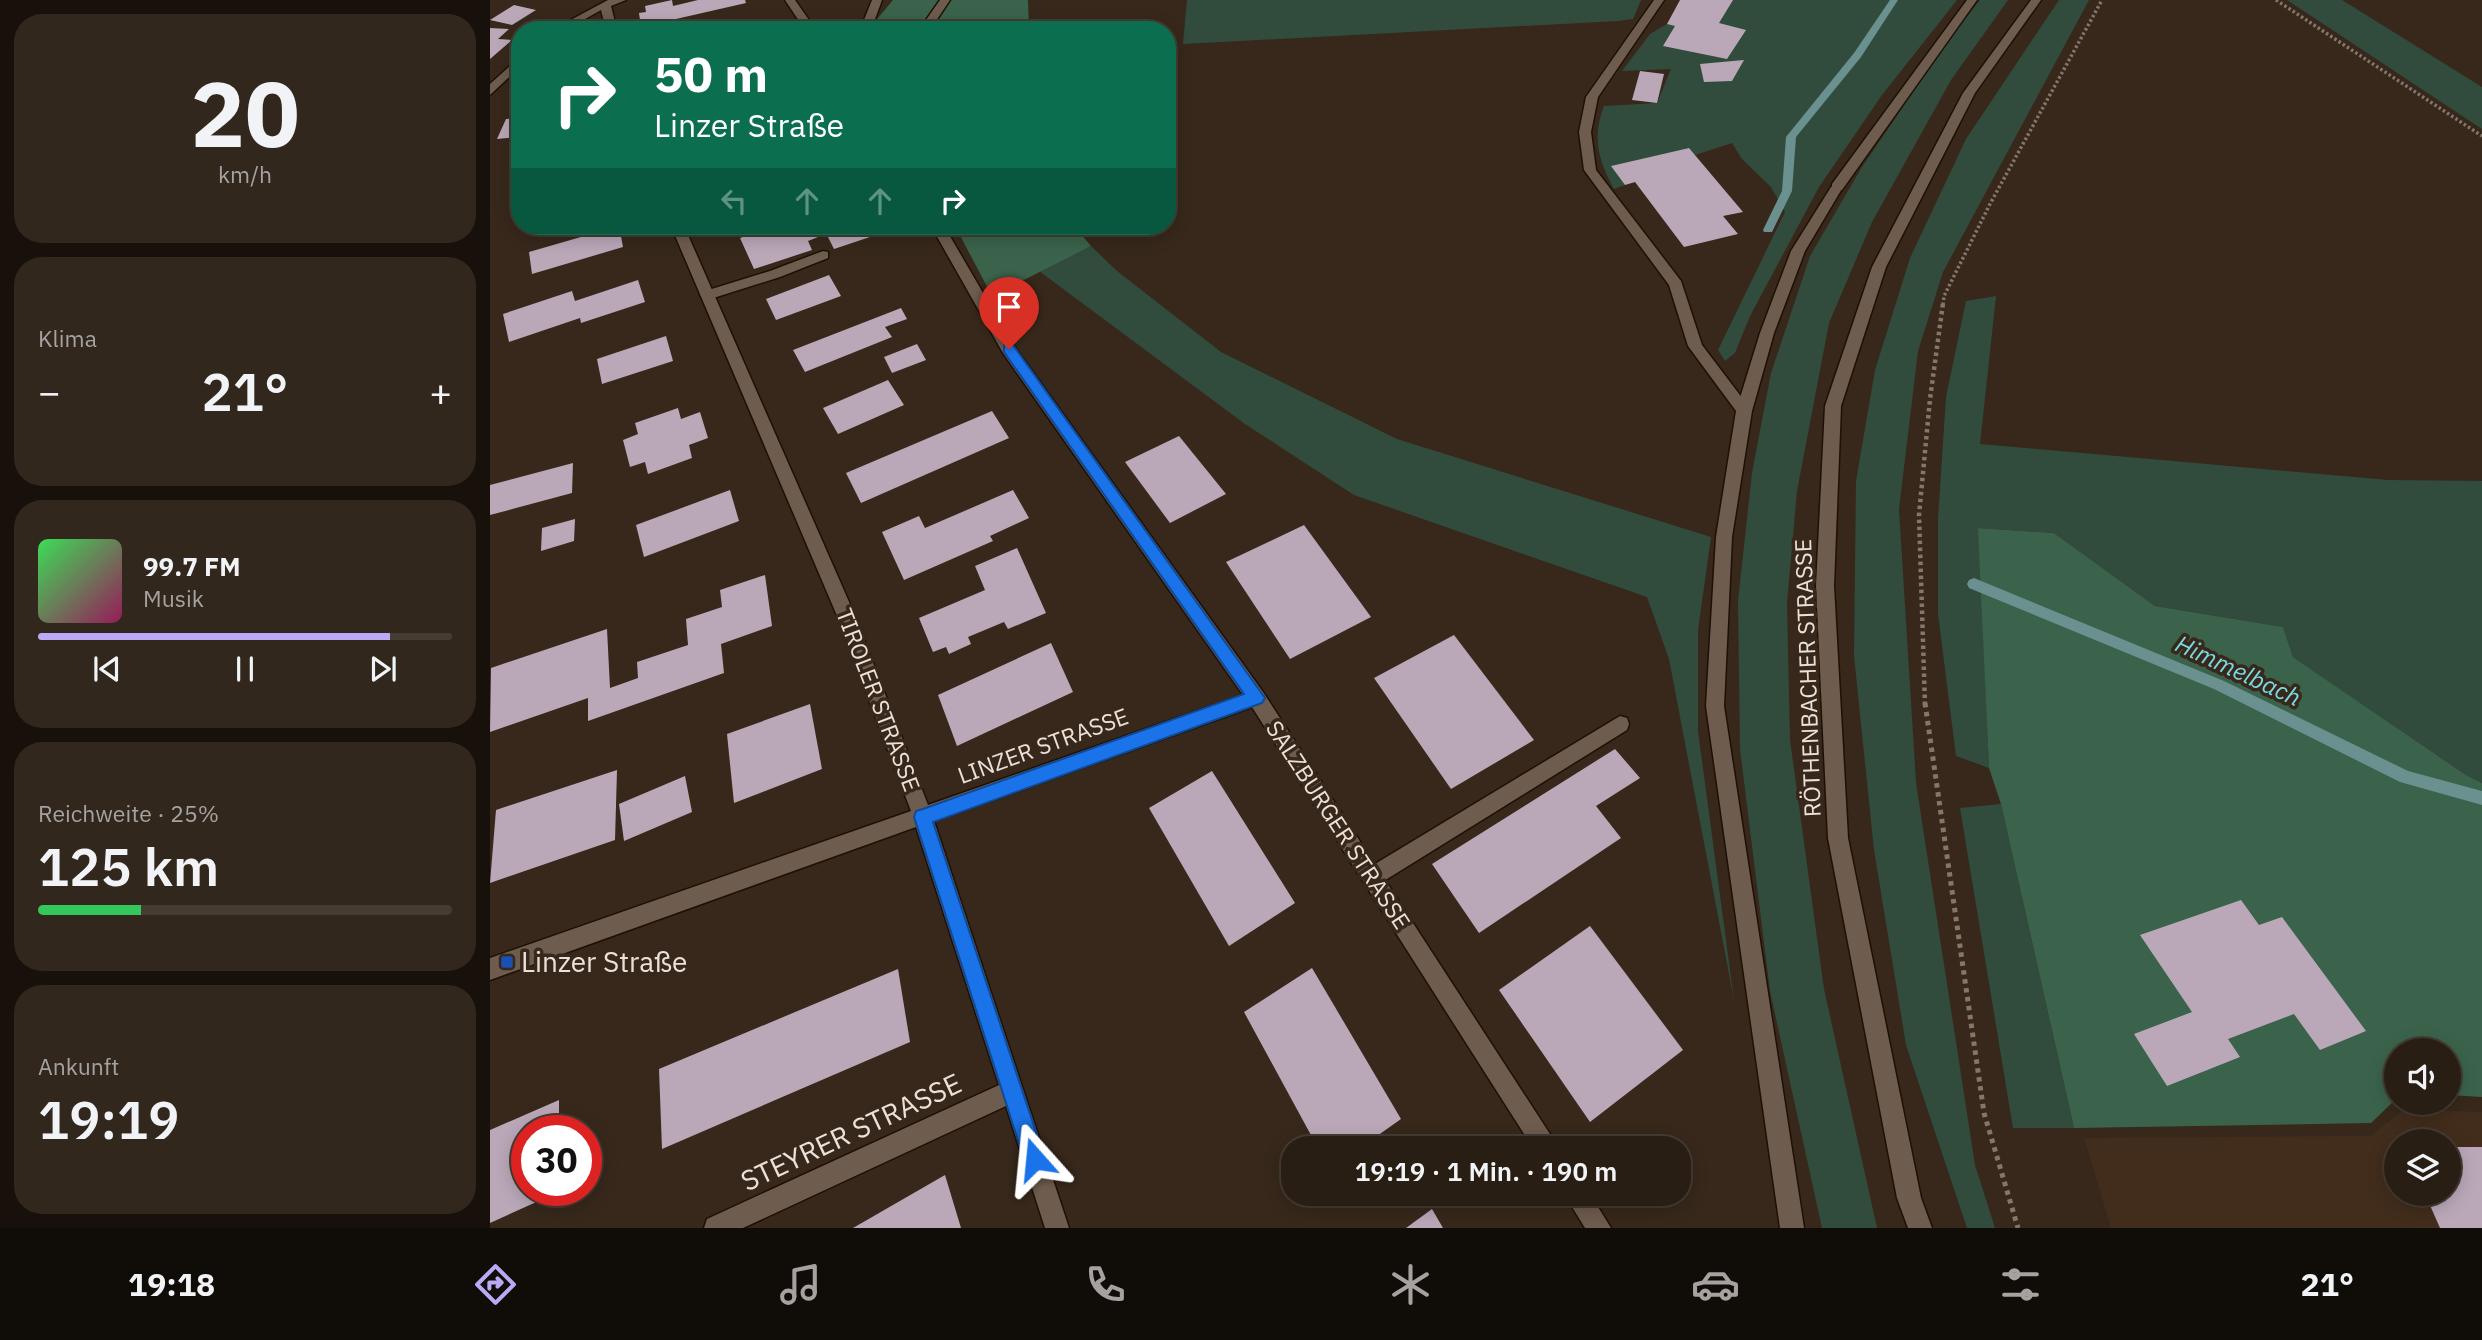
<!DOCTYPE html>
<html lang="de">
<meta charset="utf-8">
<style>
:root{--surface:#291e14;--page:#31271d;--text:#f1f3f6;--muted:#a5a2a0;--line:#453c34;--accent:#bca9f5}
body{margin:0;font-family:"IBM Plex Sans",sans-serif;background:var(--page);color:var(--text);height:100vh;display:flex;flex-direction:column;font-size:26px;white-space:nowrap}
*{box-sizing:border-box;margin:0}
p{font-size:23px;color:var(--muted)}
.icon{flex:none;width:38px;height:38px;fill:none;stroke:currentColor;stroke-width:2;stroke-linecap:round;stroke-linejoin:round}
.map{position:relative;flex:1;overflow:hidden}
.drawer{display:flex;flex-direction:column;gap:14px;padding:14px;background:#17100b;width:490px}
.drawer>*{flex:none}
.hud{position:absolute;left:21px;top:21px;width:665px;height:214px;border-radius:28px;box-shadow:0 4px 18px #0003,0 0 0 2px var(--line);background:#0b6e4f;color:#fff;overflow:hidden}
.tools{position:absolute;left:1894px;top:1038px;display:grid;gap:14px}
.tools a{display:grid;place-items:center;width:77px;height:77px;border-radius:50%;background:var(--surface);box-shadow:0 4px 18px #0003,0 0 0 2px var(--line);font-size:35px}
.speed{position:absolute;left:21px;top:1115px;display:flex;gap:14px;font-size:35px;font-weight:700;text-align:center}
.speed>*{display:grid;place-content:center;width:91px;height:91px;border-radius:50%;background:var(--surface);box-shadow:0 4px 18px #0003,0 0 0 2px var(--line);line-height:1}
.speed .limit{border:10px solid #d22;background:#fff;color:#111}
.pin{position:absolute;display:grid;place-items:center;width:60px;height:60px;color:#fff;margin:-72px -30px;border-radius:50% 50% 50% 0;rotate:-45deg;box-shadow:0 0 7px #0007}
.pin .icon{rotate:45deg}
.me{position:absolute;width:77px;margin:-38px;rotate:342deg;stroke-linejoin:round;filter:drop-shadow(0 0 5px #0008)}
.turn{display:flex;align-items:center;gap:24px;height:147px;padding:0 28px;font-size:32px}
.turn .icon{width:91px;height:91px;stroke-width:2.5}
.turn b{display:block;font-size:49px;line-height:60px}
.lanes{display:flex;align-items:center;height:66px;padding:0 28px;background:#0003;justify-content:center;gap:35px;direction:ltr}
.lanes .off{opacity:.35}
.big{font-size:52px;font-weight:600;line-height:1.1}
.drawer .tile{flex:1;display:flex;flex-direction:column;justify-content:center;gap:10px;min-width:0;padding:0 24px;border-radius:28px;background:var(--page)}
.drawer .dial{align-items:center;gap:0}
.dial b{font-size:91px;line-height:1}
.song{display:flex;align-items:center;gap:21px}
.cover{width:84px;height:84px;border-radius:10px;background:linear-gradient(135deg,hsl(130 70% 55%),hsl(330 70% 35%))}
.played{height:7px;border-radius:4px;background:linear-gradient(90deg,var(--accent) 85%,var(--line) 85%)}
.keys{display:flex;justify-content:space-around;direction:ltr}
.heat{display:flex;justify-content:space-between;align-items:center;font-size:38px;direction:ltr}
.charge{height:10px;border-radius:5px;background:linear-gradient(90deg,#34c759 25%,var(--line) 0)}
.trip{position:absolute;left:791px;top:1136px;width:410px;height:70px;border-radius:28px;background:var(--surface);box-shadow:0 4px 18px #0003,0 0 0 2px var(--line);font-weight:600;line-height:70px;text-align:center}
.tab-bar{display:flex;height:112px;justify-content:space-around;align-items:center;background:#100c08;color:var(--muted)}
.tab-bar .icon{width:49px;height:49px}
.tab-bar .active{color:var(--accent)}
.tab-bar b{font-size:32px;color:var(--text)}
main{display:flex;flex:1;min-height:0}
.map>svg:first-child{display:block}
</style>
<main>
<section class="drawer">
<div class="tile dial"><b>20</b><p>km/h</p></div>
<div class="tile"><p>Klima</p>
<div class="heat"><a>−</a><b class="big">21°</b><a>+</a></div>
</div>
<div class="tile">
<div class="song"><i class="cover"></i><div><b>99.7 FM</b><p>Musik</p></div></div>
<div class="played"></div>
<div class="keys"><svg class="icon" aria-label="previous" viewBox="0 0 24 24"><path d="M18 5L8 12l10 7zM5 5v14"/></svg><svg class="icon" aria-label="pause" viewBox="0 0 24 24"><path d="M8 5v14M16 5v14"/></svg><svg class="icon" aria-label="next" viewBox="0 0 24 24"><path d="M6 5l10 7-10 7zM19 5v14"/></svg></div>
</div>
<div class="tile"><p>Reichweite · 25%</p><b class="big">125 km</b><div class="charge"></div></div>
<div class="tile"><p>Ankunft</p><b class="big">19:19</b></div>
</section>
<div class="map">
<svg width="1992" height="1228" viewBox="0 0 1992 1228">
<rect width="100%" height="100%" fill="#37281b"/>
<path fill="#422d1c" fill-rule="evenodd" d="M1914,1109L1992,1112V1228H1621L1594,1138L1881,1136ZM1906,1141H1958V1194H1906Z"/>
<g fill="#314c3c">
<polygon points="697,0 1151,0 1143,19 1128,21 693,44"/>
<path d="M1230,0H1467L1392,95L1329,187L1260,316L1245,353L1235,361L1228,350L1295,212L1281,187L1252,159L1242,143L1205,155L1199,148L1122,166L1135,185L1124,189C1108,160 1102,137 1114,106L1167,103L1181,69L1132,71L1160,34L1177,24L1185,25Z"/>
<polygon points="1490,0 1518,0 1461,80 1382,222 1339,323 1307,491 1297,603 1300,740 1334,989 1387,1228 1332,1228 1280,991 1250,749 1248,601 1262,473 1281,373 1320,256 1372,167 1460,38"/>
<polygon points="1569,0 1599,0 1453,272 1428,351 1409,509 1426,783 1485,1165 1505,1228 1477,1228 1416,1045 1384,850 1364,656 1366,481 1385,370 1420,258 1476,139"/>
<polygon points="1797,0 1852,0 1992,87 1992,129"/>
<polygon points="601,246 627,271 731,352 907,439 1221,537 1208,630 1208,731 1244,1000 1179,659 1157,597 864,495 755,424 549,271"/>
<polygon points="1506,296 1490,444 1898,480 1992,481 1992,783 1976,775 1803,657 1793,627 1665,606 1564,533 1489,528 1499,768 1466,756 1448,614 1448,519 1456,397 1476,301"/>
<polygon points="1511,804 1584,1128 1523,1128 1470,808"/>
</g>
<g fill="#3b634b">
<polygon points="403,0 538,0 539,30 378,30"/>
<polygon points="465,226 584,226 601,246 502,296"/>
<polygon points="1488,528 1564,533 1665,606 1793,627 1803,657 1976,775 1992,783 1992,1097 1958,1095 1958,1050 1906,1050 1906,1099 1881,1123 1584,1128 1511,804 1499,768"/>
</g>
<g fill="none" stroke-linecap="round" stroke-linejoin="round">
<g fill="#6a9090" fill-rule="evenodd">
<polygon points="1400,0 1408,0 1371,57 1306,137 1302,191 1282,232 1274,232 1273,230 1292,191 1296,137 1364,53"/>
<polygon points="1484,578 1734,681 1918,771 1992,791 1992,805 1910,782 1724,689 1479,588 1477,584 1479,580"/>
</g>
</g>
<g fill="#baa8b9">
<polygon points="182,0 183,6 208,0 255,0 256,3 151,27 149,13 156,12 155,6"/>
<polygon points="1190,0 1243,0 1229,23 1256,30 1237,59 1173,46 1185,26 1177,24"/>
<polygon points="24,5 46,10 22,25 0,20"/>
<polygon points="0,28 19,29 8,39 22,40 0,59"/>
<polygon points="1254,60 1242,81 1214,82 1210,64"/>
<polygon points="1150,71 1174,74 1167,103 1142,100"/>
<polygon points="30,118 30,137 7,139 16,119"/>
<polygon points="1199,148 1253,212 1233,216 1248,234 1194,247 1145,182 1135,185 1121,166"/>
<polygon points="129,226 133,247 42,274 39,252"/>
<polygon points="286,226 306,226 308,229 328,226 333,235 318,241 322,250 264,269 250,238"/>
<polygon points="371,226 391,226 395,232 344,249 338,237"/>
<polygon points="339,275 351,296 286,320 276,299"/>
<polygon points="148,280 155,302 91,323 90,318 19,342 13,314 82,291 85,301"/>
<polygon points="411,308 417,319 395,327 402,337 315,372 303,350"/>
<polygon points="176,336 183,361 112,384 107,359"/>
<polygon points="427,344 436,360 402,373 394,357"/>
<polygon points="398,380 414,405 348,434 333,408"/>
<polygon points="188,408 191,419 210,412 218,438 199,445 202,458 158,474 155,462 140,467 133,440 148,434 145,423"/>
<polygon points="502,411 519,438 371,503 356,473"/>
<polygon points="689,436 736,494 680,523 635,462"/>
<polygon points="83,463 82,493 0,515 0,485"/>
<polygon points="240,490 249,521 154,557 146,525"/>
<polygon points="523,490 539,518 500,536 503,541 414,580 392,532 429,516 435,528"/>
<polygon points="85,519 84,541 51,551 52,528"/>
<polygon points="814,525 881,617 800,659 736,562"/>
<polygon points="527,548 556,613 518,629 514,622 478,637 481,644 459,654 456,647 443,652 429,618 495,590 485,566"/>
<polygon points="275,575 282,626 231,644 234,673 98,721 98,698 0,732 1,668 117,629 120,688 148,678 147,662 198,645 196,619 232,607 230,590"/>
<polygon points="964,635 1044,740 961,789 884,678"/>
<polygon points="561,643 583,692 467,746 448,695"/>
<polygon points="320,704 332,769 244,803 237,734"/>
<polygon points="1125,749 1150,778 1106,806 1131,838 989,933 942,864"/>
<polygon points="127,770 125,840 0,883 6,810"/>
<polygon points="722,771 805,903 739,946 659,808"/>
<polygon points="195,776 202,812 134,841 129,804"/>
<polygon points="1751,900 1769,925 1792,917 1876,1031 1830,1050 1804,1014 1738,1039 1750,1057 1677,1086 1644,1034 1702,1012 1650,935"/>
<polygon points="1100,926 1193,1050 1100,1122 1009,990"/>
<polygon points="822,968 911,1119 870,1148 828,1148 754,1012"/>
<polygon points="408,969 420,1042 172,1149 169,1069"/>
<polygon points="69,1100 69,1130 37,1130 37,1190 73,1190 0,1223 0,1130"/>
<polygon points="1958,1147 1992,1147 1992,1228 1950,1228 1935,1194 1958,1194"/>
<polygon points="455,1175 471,1228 363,1228"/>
<polygon points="942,1209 953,1228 916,1228"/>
</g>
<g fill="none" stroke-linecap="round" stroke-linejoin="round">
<defs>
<g id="service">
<polygon points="450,0 460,0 440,30 429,30"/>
<polygon points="1164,0 1174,0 1108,97 1101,132 1106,170 1191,281 1212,345 1262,411 1254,416 1249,415 1198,346 1179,285 1094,170 1089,132 1096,97"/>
<polygon points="1477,0 1487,0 1352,190 1342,190 1342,184"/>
<polygon points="333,251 338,252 338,258 290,277 217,300 210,295 212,292 280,271"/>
<polygon points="1130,716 1137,718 1139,724 1137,730 889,884 882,887 875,884 872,877 875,870"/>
</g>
<g id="minor">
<polygon points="118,0 136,0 121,6 127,30 116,30 111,10 76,30 62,30"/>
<polygon points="295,0 305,0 326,30 315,30"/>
<polygon points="382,0 392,0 381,30 370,30"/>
<polygon points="30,57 30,67 0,95 0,84"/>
<polygon points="1347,183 1353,187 1315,251 1284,333 1262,411 1242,537 1234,706 1314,1228 1290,1228 1216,706 1226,537 1246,411 1270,333 1301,251 1341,187"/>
<polygon points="181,226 194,226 363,611 438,805 753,695 513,353 441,226 454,226 524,346 773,692 1069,1148 1043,1148 762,707 444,821 579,1228 555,1228 516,1106 253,1228 214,1228 217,1219 509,1085 426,827 0,980 0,958 421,811 345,611"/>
<polygon points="1074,1194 1100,1194 1121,1228 1095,1228"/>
</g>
<polygon id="secondary" points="1541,0 1551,0 1485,93 1396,267 1351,406 1344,586 1358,838 1431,1198 1442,1228 1418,1228 1407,1198 1338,838 1326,586 1335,406 1382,267 1473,93"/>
</defs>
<use href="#service" stroke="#1e1005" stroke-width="3"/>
<use href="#minor" stroke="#1e1005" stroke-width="3"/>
<use href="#secondary" stroke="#1e1005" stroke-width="3"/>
<g stroke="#83766b" stroke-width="3.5" stroke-dasharray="2.5 2.5" stroke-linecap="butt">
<polyline points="1786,0 1992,136"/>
<polyline points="1453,305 1454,296 1500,204 1612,0"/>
</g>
<polyline stroke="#83766b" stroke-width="4.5" stroke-dasharray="3.5 3.5" stroke-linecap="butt" points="1435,705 1429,515 1440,399 1453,303"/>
<polyline stroke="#83766b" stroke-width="5" stroke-dasharray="4.5 4.5" stroke-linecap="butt" points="1435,703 1494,1113 1528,1228"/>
<use href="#service" fill="#6e5c4e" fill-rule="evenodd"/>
<use href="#minor" fill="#6e5c4e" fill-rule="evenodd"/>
<use href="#secondary" fill="#6e5c4e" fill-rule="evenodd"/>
</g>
<polygon fill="#1a73e8" stroke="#114b97" stroke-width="2" points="519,344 523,345 775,698 772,703 443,822 555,1159 552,1167 545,1170 537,1167 534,1159 424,817 426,811 433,809 754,694 514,352 514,345"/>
<rect fill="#1a4fb4" stroke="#37281b" stroke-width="2.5" x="10" y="955" width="14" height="14" rx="3.5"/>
<g text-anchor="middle" stroke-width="7" stroke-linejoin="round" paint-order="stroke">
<g font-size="23" fill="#ebe1d9" stroke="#37281b">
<text transform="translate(1318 678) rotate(-92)" y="8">RÖTHENBACHER STRASSE</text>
<text transform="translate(388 700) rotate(69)" y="8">TIROLER STRASSE</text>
<text transform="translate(553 746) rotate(-20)" y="8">LINZER STRASSE</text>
<text transform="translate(848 825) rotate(57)" y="8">SALZBURGER STRASSE</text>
</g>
<g font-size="24" font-style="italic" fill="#7ad9e0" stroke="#37281b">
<text transform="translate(1748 671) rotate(25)" y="8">Himmelbach</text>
</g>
<g font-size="28" fill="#ebe1d9" stroke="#37281b" text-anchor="start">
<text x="31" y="972">Linzer Straße</text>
</g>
<g font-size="28" fill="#ebe1d9" stroke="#37281b">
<text transform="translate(361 1132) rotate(-25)" y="10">STEYRER STRASSE</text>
</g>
</g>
</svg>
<div class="tools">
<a><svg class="icon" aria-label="sound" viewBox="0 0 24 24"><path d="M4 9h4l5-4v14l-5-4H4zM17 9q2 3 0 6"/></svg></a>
<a><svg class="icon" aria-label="layers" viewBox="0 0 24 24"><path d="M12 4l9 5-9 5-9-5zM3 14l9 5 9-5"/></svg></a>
</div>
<div class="speed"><div class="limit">30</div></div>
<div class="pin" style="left:519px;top:349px;background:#d93025"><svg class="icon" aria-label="arrive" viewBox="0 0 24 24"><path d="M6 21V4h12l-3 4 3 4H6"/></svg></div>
<svg class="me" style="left:545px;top:1159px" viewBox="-20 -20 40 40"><path d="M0-17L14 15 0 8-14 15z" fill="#1a73e8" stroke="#fff" stroke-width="4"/></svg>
<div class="trip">19:19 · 1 Min. · 190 m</div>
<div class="hud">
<div class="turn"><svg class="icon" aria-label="right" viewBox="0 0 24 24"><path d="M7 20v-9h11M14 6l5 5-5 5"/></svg><div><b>50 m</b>Linzer Straße</div></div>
<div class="lanes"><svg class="icon off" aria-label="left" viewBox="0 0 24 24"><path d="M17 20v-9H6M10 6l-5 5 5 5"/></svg><svg class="icon off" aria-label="ahead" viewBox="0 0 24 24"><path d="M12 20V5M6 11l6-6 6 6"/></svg><svg class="icon off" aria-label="ahead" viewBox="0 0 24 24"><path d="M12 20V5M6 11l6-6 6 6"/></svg><svg class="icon" aria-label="right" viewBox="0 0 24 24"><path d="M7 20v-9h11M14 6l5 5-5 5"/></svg></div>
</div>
</div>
</main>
<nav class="tab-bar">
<b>19:18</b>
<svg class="icon active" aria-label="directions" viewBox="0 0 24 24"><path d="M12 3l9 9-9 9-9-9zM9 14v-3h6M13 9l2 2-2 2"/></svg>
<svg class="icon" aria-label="music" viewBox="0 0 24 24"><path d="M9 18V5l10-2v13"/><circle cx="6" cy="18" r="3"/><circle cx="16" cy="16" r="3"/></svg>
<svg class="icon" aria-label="phone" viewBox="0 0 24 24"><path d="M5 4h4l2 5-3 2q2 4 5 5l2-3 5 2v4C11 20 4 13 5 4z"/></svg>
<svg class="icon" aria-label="climate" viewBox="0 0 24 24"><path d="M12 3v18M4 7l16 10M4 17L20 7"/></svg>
<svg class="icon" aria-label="car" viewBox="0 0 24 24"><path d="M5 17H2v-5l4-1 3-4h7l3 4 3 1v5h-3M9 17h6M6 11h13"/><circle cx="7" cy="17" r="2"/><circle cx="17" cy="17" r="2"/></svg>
<svg class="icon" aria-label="filters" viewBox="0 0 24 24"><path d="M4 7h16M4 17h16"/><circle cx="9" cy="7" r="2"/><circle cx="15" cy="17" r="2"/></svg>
<b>21°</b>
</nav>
